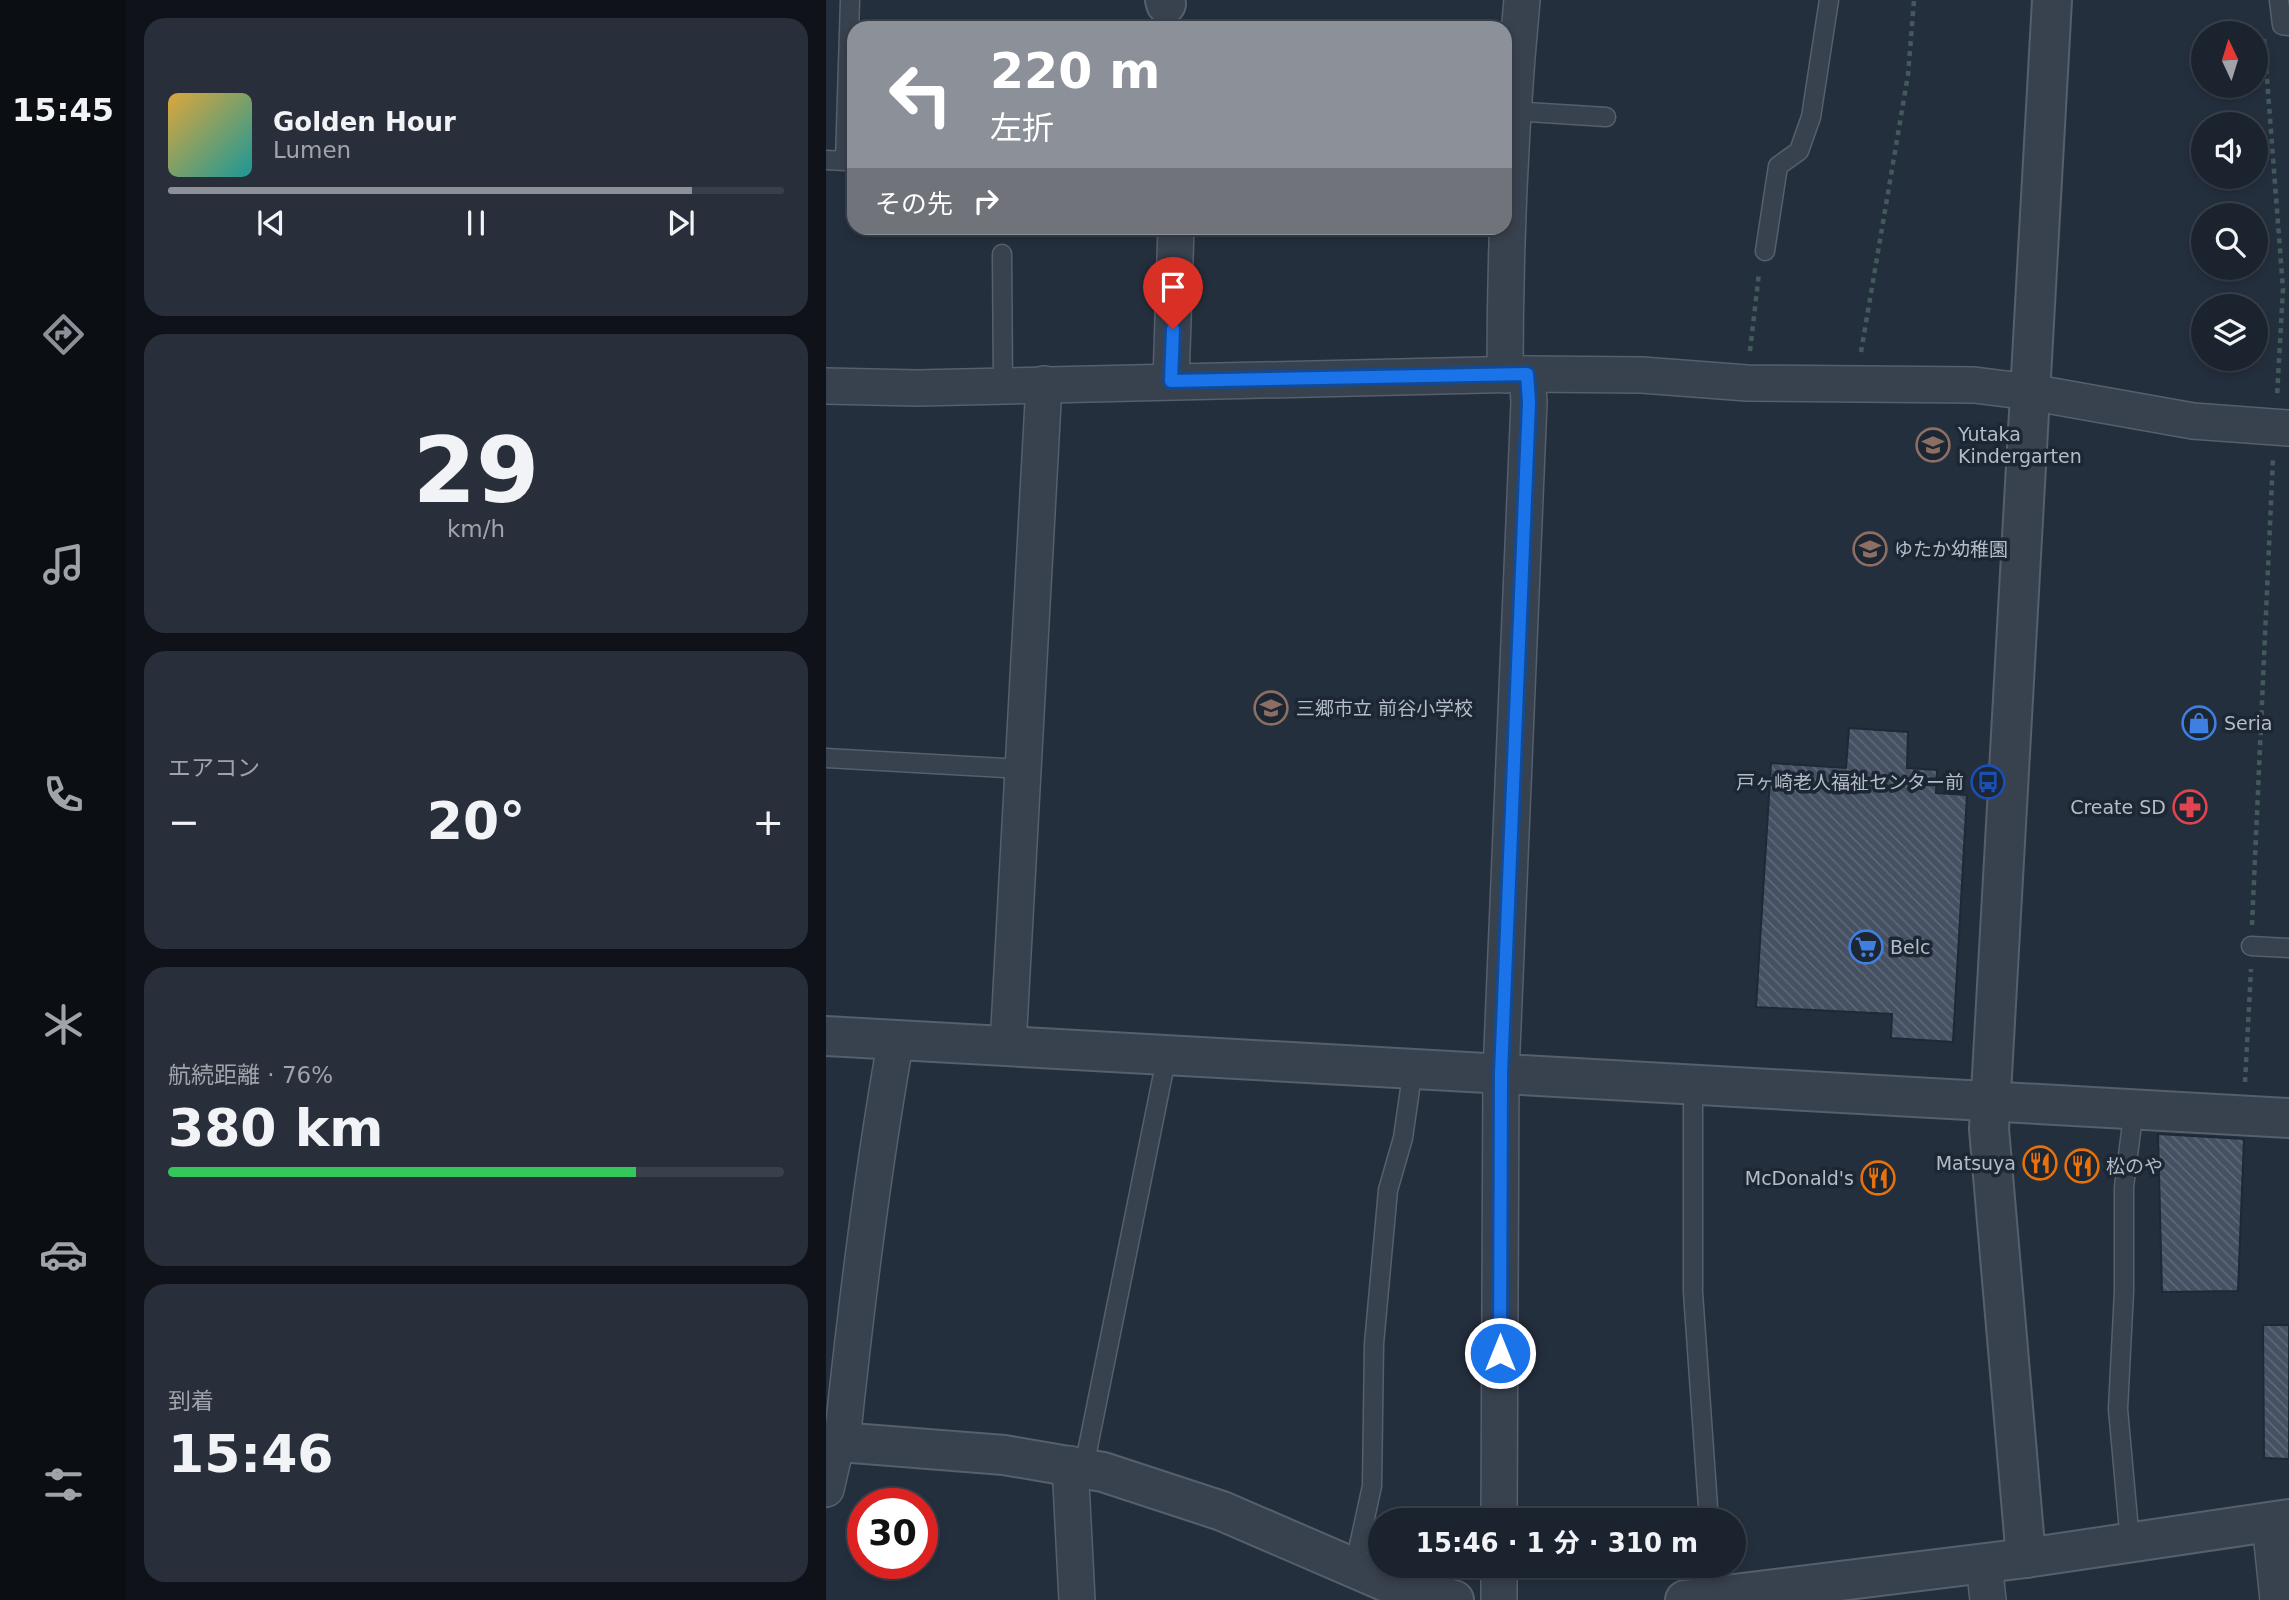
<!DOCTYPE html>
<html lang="ja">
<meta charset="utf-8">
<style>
:root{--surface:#1b232e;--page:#282f3a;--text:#f1f3f6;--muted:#a0a4aa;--line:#39404a;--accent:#8c9099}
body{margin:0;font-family:"DejaVu Sans","Noto Sans JP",sans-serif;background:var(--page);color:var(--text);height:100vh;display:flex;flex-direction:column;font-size:26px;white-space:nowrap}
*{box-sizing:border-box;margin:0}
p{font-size:23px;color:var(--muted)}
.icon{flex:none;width:38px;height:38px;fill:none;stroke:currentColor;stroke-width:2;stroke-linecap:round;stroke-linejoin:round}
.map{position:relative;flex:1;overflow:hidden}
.side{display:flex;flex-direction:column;gap:18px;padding:18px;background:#0f1319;width:700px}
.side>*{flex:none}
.banner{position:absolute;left:21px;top:21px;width:665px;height:214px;border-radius:21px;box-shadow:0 4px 10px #0003,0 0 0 2px var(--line);background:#8c9099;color:#fff;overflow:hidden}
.needle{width:46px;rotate:356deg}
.tools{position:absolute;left:1365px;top:21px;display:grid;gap:14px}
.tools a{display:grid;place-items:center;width:77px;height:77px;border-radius:50%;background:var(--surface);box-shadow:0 4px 10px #0003,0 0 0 2px var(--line);font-size:35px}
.speed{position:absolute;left:21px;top:1488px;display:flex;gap:14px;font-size:35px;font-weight:700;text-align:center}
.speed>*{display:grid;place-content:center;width:91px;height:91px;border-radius:50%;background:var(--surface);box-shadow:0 4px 10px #0003,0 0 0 2px var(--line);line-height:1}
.speed .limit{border:10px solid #d22;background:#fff;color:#111}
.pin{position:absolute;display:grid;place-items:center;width:60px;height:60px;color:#fff;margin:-72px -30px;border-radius:50% 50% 50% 0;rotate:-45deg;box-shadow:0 0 7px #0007}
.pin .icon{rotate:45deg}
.me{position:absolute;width:77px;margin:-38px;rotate:0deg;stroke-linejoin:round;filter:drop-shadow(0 0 5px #0008)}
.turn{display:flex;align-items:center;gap:24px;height:147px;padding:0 28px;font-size:32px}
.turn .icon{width:91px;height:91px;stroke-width:2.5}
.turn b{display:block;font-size:49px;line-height:60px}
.then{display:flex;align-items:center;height:66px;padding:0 28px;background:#0003;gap:14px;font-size:26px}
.big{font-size:52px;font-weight:700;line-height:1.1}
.side .widget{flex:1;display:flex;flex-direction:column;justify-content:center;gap:10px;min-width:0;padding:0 24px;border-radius:21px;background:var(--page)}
.side .dial{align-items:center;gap:0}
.dial b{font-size:91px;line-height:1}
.song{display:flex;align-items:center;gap:21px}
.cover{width:84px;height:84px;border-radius:10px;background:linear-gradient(135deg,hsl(40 70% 55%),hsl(180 70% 35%))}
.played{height:7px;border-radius:4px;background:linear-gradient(90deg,var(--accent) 85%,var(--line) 85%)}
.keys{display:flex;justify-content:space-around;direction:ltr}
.heat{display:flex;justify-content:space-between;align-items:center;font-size:38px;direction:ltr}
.charge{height:10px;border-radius:5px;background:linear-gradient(90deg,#34c759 76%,var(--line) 0)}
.trip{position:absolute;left:542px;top:1508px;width:378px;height:70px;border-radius:35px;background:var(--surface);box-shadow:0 4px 10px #0003,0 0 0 2px var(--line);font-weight:700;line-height:70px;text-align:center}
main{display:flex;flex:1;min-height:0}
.tabs{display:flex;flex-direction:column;width:126px;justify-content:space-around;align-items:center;background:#0b0e12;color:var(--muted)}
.tabs .icon{width:49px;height:49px}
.tabs .current{color:var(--accent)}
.tabs b{font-size:32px;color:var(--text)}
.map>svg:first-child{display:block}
</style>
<main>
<nav class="tabs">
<b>15:45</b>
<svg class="icon current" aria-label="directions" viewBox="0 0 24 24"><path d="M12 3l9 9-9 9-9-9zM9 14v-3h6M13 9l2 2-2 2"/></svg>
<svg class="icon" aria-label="music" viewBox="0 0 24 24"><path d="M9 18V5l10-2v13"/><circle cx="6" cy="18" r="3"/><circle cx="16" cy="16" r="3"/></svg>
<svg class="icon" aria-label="phone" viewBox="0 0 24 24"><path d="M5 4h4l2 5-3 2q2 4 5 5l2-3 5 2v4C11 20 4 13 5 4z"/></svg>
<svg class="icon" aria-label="climate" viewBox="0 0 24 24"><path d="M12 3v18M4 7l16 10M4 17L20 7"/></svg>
<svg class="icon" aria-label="car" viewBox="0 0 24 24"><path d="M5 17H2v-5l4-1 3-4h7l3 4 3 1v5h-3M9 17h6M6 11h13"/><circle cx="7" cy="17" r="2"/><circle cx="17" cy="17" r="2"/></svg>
<svg class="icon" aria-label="filters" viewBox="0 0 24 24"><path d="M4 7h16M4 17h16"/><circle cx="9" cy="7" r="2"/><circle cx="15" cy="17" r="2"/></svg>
</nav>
<section class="side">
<div class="widget">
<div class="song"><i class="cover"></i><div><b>Golden Hour</b><p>Lumen</p></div></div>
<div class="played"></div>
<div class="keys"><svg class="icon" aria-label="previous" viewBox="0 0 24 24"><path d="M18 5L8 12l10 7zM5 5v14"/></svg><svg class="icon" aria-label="pause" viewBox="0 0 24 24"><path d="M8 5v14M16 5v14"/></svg><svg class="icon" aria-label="next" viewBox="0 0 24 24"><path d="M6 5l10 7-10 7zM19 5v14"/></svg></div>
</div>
<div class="widget dial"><b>29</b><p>km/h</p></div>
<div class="widget"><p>エアコン</p>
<div class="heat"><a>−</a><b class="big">20°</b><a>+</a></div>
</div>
<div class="widget"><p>航続距離 · 76%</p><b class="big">380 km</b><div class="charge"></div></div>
<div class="widget"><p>到着</p><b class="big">15:46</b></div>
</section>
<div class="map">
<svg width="1463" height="1600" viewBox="0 0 1463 1600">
<defs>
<pattern id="building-back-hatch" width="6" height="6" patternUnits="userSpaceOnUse" patternTransform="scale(1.75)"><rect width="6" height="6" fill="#455162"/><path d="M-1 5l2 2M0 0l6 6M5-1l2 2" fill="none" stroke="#5d6877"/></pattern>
</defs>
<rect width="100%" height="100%" fill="#242f3e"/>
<g fill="url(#building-back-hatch)" stroke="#1f2835" stroke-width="2">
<polygon points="1023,728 1082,732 1081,768 1111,770 1110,793 1141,795 1127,1042 1065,1038 1066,1014 930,1007 945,763 1020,768"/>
<polygon points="1332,1134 1418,1139 1412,1291 1336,1292"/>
<polygon points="1437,1325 1463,1325 1463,1459 1438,1458"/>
</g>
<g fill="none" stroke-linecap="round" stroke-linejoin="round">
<defs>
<g id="service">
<polyline points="1453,0 1456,25 1463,26"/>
<polyline points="685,111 780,117"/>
<polyline points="0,160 19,161 24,0"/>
<polyline points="939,251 952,166 973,151 985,117 1003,0"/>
<polyline points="176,254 177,385"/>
<polyline points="0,758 197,769"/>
<polyline points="1425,946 1463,948"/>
<polyline points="867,1083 867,1292 883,1521"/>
<polyline points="258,1467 341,1054"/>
<polyline points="1304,1542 1292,1409 1298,1291 1298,1187 1308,1108"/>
<polyline points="889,1566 894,1596"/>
<polyline points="528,1568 546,1486 548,1344 562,1190 577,1138 587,1068"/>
</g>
<g id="minor">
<path d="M679,375C679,249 684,125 696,0"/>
<polyline points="345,381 350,228"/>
<polyline points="0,386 91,388 701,374 816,375 921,383 1148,385 1204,392 1367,421 1463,428"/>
<polyline points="182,1046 218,384"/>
<path d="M16,1441C30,1306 46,1173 70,1039"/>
<polyline points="244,1464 251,1600"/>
<polyline points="0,1489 11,1441"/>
<polyline points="673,1521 675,1073 703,402 701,374"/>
<polyline points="1444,1522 1452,1600"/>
<polyline points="1158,1563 1162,1600"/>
<polyline points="673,1600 673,1566"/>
</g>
<g id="tertiary">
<polyline points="339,0 340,4"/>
<polyline points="0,1036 1463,1118"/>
<polyline points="0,1441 178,1455 277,1472 396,1511 565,1584 628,1600"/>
<polyline points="1200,1558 1163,1129 1226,0"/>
<polyline points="859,1600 1200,1558 1463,1519"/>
</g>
</defs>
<use href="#service" stroke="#565f6c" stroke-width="21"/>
<use href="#minor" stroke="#565f6c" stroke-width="38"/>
<use href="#tertiary" stroke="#565f6c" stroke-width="42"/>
<g stroke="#44595c" stroke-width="4.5" stroke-dasharray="5 5" stroke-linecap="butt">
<polyline points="1438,39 1457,289 1451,397"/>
<polyline points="924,351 933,273"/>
<polyline points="1035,352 1082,75 1088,0"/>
<polyline points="1426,925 1447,458"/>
<polyline points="1419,1082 1425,969"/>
</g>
<use href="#service" stroke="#38414e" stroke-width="18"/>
<use href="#minor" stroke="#38414e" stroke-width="35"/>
<use href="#tertiary" stroke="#38414e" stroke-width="38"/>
</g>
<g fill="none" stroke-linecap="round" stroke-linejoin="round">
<defs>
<polyline id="route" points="347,329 345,381 701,374 703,402 675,1073 674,1353"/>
</defs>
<use href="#route" stroke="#114b97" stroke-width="18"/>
<use href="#route" stroke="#1a73e8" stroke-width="12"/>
</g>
<defs>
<symbol id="school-ring" viewBox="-11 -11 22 22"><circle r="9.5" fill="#1d2633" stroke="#8d6e63" stroke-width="1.5"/><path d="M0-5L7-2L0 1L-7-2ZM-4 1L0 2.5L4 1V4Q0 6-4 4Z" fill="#8d6e63"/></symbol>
<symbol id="shop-ring" viewBox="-11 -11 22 22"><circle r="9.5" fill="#1d2633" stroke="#3f7fe0" stroke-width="1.5"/><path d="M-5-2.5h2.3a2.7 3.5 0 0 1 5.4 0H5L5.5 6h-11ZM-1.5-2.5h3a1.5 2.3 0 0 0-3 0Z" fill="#3f7fe0"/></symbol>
<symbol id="bus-ring" viewBox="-11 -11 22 22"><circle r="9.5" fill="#1d2633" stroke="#1a4fb4" stroke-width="1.5"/><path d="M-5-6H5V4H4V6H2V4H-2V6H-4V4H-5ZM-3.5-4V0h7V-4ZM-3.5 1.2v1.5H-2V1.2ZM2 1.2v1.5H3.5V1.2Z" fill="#1a4fb4"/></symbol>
<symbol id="pharmacy-ring" viewBox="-11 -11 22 22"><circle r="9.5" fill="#1d2633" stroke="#e0444e" stroke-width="1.5"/><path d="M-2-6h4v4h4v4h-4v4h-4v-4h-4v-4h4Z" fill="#e0444e"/></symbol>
<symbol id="supermarket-ring" viewBox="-11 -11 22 22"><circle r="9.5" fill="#1d2633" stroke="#3f7fe0" stroke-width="1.5"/><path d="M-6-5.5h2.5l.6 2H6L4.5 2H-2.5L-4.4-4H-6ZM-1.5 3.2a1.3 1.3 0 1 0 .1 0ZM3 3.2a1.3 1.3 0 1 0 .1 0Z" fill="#3f7fe0"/></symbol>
<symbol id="restaurant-ring" viewBox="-11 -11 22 22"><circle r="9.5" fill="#1d2633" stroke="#e8710a" stroke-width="1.5"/><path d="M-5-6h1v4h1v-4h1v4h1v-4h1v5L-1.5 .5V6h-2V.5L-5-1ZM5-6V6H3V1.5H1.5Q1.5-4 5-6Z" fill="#e8710a"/></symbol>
</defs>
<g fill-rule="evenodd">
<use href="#school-ring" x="1088" y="426" width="38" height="38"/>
<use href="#school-ring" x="1025" y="530" width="38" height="38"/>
<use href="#school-ring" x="426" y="689" width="38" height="38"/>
<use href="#shop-ring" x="1354" y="704" width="38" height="38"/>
<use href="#bus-ring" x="1143" y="763" width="38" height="38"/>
<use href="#pharmacy-ring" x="1345" y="788" width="38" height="38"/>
<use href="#supermarket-ring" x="1021" y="928" width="38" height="38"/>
<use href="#restaurant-ring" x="1195" y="1144" width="38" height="38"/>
<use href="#restaurant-ring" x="1237" y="1147" width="38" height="38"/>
<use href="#restaurant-ring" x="1033" y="1159" width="38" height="38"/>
</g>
<g text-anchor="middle" stroke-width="7" stroke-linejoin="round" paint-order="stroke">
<g font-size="19" fill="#b4bcc9" stroke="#1d2633" text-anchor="start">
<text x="1132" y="441">Yutaka<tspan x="1132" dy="22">Kindergarten</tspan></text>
<text x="1068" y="556">ゆたか幼稚園</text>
<text x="470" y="715">三郷市立 前谷小学校</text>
<text x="1398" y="730">Seria</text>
<text x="1138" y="789" text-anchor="end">戸ヶ崎老人福祉センター前</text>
<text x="1340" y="814" text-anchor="end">Create SD</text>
<text x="1064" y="954">Belc</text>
<text x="1190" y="1170" text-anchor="end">Matsuya</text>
<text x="1280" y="1173">松のや</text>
<text x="1028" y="1185" text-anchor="end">McDonald's</text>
</g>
</g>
</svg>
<div class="tools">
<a><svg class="needle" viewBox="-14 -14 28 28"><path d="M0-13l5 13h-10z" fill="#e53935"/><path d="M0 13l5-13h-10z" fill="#a0a4aa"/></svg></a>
<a><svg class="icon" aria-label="sound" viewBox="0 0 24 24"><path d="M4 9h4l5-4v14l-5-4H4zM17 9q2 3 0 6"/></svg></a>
<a><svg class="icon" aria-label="search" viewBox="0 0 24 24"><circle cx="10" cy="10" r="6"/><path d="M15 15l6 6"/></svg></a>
<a><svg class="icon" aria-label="layers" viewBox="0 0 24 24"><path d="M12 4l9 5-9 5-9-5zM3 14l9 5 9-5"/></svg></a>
</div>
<div class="speed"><div class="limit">30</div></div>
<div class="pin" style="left:347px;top:329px;background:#d93025"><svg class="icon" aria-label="arrive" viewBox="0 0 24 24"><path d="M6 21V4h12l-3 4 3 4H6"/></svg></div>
<svg class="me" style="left:674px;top:1353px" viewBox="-20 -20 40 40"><circle r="17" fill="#1a73e8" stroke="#fff" stroke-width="3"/><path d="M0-11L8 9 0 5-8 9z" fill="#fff"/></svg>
<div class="trip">15:46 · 1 分 · 310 m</div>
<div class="banner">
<div class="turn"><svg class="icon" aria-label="left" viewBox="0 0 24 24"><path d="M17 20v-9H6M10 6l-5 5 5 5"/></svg><div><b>220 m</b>左折</div></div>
<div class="then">その先<svg class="icon" aria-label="right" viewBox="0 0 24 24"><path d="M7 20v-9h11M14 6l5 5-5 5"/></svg></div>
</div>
</div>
</main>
